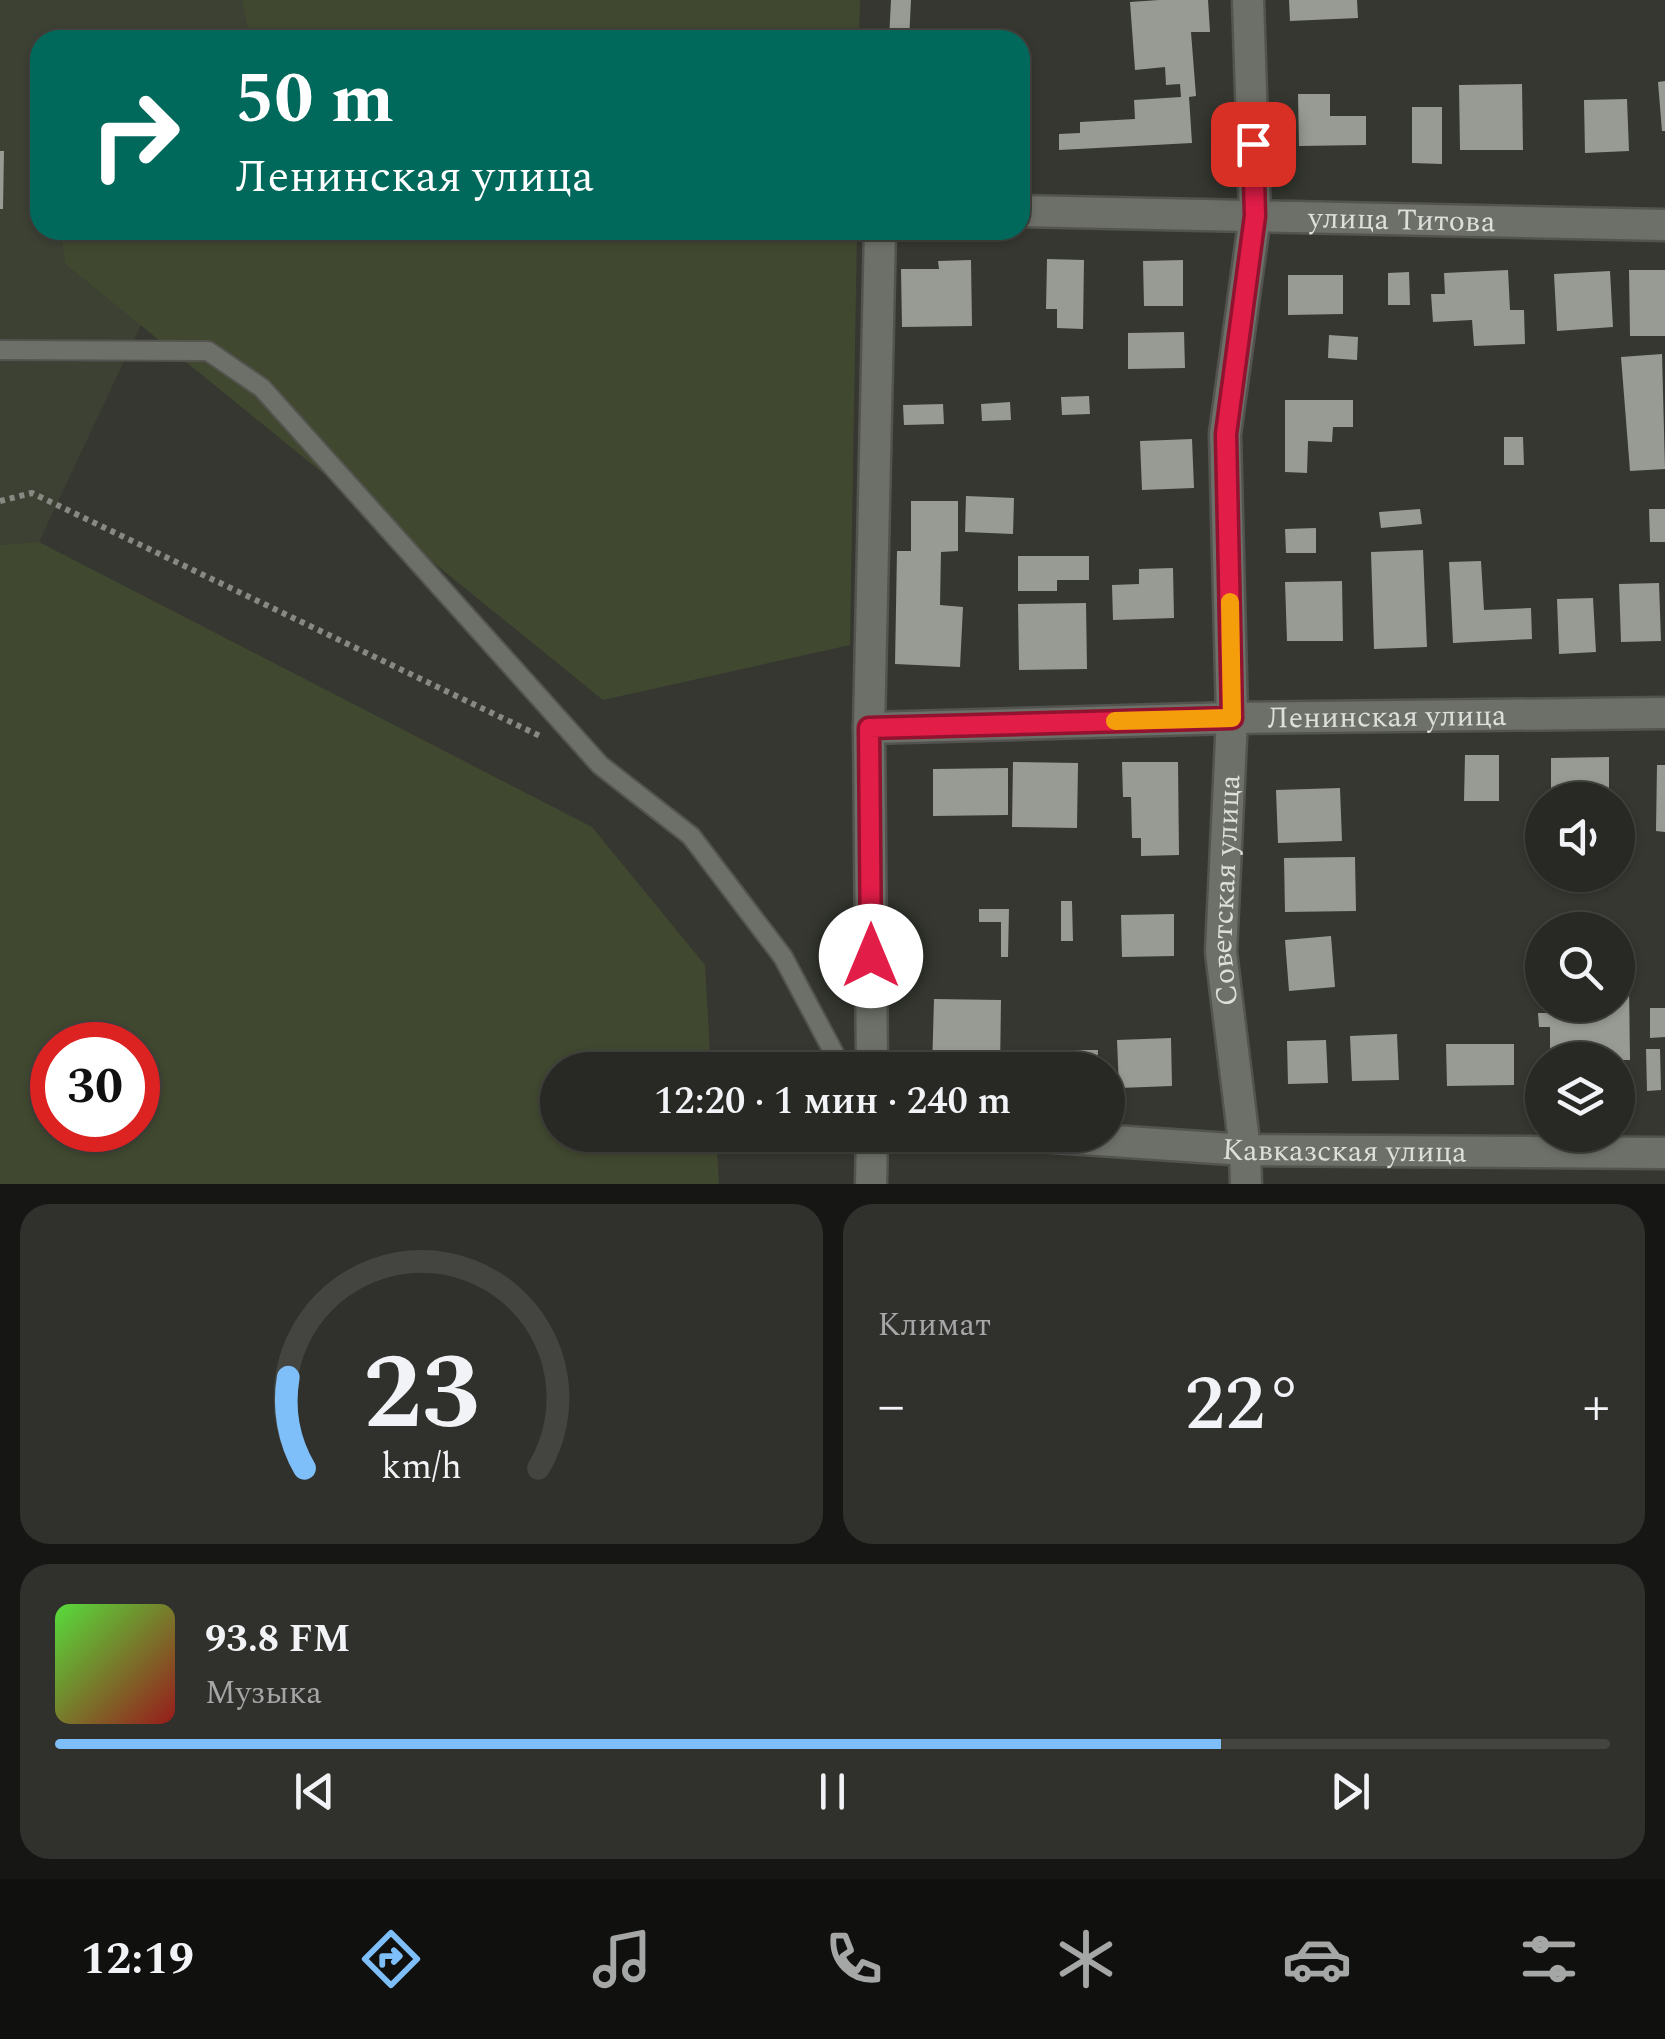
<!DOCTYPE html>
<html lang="ru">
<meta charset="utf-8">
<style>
:root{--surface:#282924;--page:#30312c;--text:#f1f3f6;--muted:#a5a6a6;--line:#444541;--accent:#7ebef9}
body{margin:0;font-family:Spectral,serif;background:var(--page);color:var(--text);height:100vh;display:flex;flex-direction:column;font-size:38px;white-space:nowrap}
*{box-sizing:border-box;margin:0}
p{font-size:32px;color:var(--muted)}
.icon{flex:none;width:55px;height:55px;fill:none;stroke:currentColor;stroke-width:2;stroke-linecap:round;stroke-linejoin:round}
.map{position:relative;height:1184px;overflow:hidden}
.side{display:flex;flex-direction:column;gap:20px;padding:20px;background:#161714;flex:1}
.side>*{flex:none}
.guide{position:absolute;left:30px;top:30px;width:1000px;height:210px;border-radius:30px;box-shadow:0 2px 8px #0004,0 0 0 2px var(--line);background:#00695c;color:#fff;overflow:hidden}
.buttons{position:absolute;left:1525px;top:782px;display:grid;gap:20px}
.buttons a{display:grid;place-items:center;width:110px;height:110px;border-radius:50%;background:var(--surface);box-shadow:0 2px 8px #0004,0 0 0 2px var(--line);font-size:50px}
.speed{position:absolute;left:30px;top:1022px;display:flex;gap:20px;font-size:50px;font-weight:700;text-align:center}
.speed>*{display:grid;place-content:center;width:130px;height:130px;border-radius:50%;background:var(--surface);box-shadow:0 2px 8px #0004,0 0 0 2px var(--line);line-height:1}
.speed .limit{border:15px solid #d22;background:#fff;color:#111}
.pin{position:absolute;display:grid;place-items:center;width:85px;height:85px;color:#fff;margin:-42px;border-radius:20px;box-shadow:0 5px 15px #0006}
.me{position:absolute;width:110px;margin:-55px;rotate:0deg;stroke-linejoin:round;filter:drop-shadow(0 0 8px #0008)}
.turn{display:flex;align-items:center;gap:35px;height:210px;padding:0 40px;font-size:45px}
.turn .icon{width:130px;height:130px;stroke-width:2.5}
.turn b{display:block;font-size:70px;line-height:85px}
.big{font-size:75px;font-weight:600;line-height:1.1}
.side .widget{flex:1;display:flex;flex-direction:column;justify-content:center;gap:15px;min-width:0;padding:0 35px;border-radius:30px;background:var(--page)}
.side .dial{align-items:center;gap:0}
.dial svg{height:260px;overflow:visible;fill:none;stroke:var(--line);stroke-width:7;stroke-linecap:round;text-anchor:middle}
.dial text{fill:var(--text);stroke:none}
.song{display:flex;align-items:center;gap:30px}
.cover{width:120px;height:120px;border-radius:15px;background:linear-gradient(135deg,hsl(110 70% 55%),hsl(0 70% 35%))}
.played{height:10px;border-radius:5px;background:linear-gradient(90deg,var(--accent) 75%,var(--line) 75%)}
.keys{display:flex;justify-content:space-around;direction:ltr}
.heat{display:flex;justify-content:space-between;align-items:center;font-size:55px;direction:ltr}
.side .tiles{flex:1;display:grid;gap:20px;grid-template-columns:1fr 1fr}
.widget:last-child{grid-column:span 2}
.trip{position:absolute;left:540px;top:1052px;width:585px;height:100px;border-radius:50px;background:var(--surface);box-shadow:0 2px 8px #0004,0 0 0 2px var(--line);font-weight:600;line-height:100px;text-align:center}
.dock{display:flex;height:160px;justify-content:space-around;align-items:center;background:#10100e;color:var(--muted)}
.dock .icon{width:70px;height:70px}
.dock .active{color:var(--accent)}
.dock b{font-size:45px;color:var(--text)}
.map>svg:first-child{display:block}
</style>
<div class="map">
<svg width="1665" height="1184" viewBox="0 0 1665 1184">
<rect width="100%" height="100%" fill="#353730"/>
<polygon fill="#3d4134" points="0,0 242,0 250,40 40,40 40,230 61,230 65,264 141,325 39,542 0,545"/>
<g fill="#414830" fill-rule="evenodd">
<polygon points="242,0 860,0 859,40 250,40"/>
<polygon points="61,230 857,230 850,645 603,700 65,264"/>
<path d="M39,542L592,827L705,965L711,1070H558V1135H716L719,1184H0V545ZM52,1045H138V1130H52Z"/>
</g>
<g fill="#989b93">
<polygon points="891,0 911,0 909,40 889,40"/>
<polygon points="1159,0 1208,0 1210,32 1191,32 1196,96 1189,97 1192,143 1059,150 1059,134 1080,133 1080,122 1135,119 1134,100 1181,97 1180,84 1166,85 1165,67 1135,70 1130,2"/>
<polygon points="1289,0 1357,0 1358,18 1290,21"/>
<polygon points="1665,81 1665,131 1662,131 1658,82"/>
<polygon points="1522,84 1523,150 1460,150 1459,85"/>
<polygon points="1298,94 1330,94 1330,116 1366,116 1366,145 1299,146"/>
<polygon points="1627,99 1629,151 1585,153 1584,100"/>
<polygon points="1412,107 1442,107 1442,164 1412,163"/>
<polygon points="0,151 4,151 3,209 0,209"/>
<polygon points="1047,259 1084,260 1083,329 1057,328 1057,309 1046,309"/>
<polygon points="971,260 972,326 902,327 901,269 939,269 938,261"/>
<polygon points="1183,260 1183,306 1144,306 1143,261"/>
<polygon points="1508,270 1510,310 1524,310 1525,344 1474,346 1472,320 1433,322 1431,294 1445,294 1444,273"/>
<polygon points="1629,270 1665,270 1665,336 1630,336"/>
<polygon points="1610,271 1613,327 1557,331 1554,274"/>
<polygon points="1409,272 1410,305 1388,305 1388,273"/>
<polygon points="1288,275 1343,275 1343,314 1288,315"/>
<polygon points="1184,332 1185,368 1128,369 1128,333"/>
<polygon points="1329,335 1358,337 1357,360 1328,358"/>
<polygon points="1662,354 1665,469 1630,471 1621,357"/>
<polygon points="1089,396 1090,414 1062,415 1061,397"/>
<polygon points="1285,400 1353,400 1353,427 1333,427 1332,442 1308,441 1307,473 1285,472"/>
<polygon points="1010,402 1011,420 982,421 981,404"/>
<polygon points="943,404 944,424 904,425 903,405"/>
<polygon points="1504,437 1523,437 1524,465 1504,465"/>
<polygon points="1192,439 1194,488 1142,490 1140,441"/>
<polygon points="966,496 1014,498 1013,534 965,532"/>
<polygon points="911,501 958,501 958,551 941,552 940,605 963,607 960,667 895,664 897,551 911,551"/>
<polygon points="1420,509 1422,524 1381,528 1379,512"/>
<polygon points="1649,509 1665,509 1665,542 1650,542"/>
<polygon points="1316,528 1316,553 1286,553 1285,529"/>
<polygon points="1423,550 1427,647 1374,649 1371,552"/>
<polygon points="1018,556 1089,556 1089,580 1057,580 1057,591 1018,591"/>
<polygon points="1481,561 1484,610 1531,608 1532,639 1453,643 1449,562"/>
<polygon points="1173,568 1174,618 1113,620 1112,585 1139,584 1139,569"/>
<polygon points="1342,581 1343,641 1287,641 1285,582"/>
<polygon points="1659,583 1661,641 1621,642 1619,584"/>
<polygon points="1593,598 1596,652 1559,654 1557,599"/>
<polygon points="1086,603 1087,669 1019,670 1018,604"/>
<polygon points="1465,755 1499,755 1499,801 1464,801"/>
<polygon points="1609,757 1609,800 1551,800 1551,758"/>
<polygon points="1013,762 1078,763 1077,828 1012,827"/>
<polygon points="1122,762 1178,762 1179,855 1141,856 1141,838 1132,838 1131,797 1123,797"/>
<polygon points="1657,765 1665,765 1665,832 1656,831"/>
<polygon points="1008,768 1008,815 933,816 933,769"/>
<polygon points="1340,788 1342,841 1278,843 1276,790"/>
<polygon points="1355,857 1356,911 1285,912 1284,858"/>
<polygon points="1061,901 1072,901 1073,941 1061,941"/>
<polygon points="979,909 1009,909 1008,957 1001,957 1001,922 979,922"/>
<polygon points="1174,914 1174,956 1122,957 1121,915"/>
<polygon points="1331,936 1335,987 1289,991 1285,940"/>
<polygon points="1618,985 1629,985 1630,1060 1550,1060 1550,1027 1539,1027 1538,1013 1561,1013 1561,1006 1618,1005"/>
<polygon points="934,999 1001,1000 1000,1070 932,1070"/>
<polygon points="1650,1008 1665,1008 1665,1037 1650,1038"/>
<polygon points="1397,1034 1399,1080 1352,1081 1350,1036"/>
<polygon points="1171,1038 1172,1086 1119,1088 1117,1040"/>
<polygon points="1326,1040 1328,1083 1288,1084 1287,1041"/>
<polygon points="1446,1044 1514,1044 1514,1085 1447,1086"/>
<polygon points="1646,1049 1660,1049 1661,1090 1647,1091"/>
<polygon points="1074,1050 1098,1050 1097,1070 1073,1070"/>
<rect x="1029" y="1063" width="40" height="7"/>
</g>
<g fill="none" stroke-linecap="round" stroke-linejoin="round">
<defs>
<polyline id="lane" points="0,350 208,351 262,388 600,765 691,836 783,957 843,1070"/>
<g id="street">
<path id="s1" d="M1020,211L1665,225"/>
<path id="s2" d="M869,728L1232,718L1665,713"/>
<polyline points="872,1070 869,728 880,230"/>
<path id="s3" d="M1025,1135L1245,1150L1665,1153"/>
<polyline points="871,1184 872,1135"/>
<path id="s4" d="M1246,1184L1245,1150L1221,952L1232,718L1225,434L1255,216L1248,0"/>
</g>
</defs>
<use href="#lane" stroke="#53544f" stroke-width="22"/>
<use href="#street" stroke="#53544f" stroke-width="35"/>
<polyline stroke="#878983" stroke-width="6" stroke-dasharray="5 5" stroke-linecap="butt" points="0,501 32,493 540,736"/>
<use href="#lane" stroke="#6d7068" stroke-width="18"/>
<use href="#street" stroke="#6d7068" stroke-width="30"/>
</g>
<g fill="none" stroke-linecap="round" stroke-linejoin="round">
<defs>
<polyline id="route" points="871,956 869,728 1232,718 1226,434 1255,216 1253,144"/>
</defs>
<use href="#route" stroke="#92132f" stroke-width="25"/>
<use href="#route" stroke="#e11d48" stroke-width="18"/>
<polyline stroke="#f59e0b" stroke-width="18" points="1115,721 1232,718 1230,602"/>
</g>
<g text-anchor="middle" stroke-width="10" stroke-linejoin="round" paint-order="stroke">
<g font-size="30" fill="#dedfdb" stroke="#1d1e1b">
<text dy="10" stroke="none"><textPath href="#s1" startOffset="382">улица Титова</textPath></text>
<text dy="10" stroke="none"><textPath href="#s2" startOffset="518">Ленинская улица</textPath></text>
<text dy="10" stroke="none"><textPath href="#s4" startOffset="295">Советская улица</textPath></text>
<text dy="10" stroke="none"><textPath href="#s3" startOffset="320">Кавказская улица</textPath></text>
</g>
</g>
</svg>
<div class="buttons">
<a><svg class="icon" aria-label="sound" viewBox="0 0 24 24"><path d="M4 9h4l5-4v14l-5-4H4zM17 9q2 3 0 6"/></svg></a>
<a><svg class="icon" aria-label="search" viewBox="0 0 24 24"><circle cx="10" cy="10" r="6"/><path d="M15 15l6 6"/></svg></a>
<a><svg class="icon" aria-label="layers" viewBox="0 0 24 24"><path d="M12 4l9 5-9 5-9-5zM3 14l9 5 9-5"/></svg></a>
</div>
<div class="speed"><div class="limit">30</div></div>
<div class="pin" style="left:1253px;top:144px;background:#d93025"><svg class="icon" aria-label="arrive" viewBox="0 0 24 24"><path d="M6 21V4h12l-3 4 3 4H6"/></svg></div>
<svg class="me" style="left:871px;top:956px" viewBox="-20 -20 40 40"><circle r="19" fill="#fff"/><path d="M0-13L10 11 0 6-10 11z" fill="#e11d48"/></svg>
<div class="trip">12:20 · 1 мин · 240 m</div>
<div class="guide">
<div class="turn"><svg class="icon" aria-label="right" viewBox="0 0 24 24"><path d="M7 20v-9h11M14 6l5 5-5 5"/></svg><div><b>50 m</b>Ленинская улица</div></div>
</div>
</div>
<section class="side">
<div class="tiles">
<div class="widget dial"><svg viewBox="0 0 100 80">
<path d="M14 69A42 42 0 1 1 86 69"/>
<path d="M14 69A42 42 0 0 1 9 41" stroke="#7ebef9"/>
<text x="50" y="56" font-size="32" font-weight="700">23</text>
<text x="50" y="72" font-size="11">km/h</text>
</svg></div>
<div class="widget"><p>Климат</p>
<div class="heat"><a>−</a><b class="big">22°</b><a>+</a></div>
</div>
<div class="widget">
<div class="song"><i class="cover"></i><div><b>93.8 FM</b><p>Музыка</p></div></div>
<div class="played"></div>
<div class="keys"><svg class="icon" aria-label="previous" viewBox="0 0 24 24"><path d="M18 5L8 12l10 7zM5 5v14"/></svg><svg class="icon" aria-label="pause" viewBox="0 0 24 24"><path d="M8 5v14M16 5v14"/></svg><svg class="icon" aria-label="next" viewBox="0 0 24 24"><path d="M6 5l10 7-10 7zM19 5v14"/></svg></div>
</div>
</div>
</section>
<nav class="dock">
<b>12:19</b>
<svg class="icon active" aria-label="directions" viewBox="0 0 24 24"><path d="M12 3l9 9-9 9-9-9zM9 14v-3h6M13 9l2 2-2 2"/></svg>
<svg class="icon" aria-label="music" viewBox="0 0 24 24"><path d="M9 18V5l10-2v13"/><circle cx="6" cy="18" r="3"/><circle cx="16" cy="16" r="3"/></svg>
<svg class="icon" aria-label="phone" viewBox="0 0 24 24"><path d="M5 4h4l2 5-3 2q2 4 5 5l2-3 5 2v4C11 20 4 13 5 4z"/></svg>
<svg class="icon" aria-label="climate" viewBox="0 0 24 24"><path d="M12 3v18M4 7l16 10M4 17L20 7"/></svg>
<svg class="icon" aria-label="car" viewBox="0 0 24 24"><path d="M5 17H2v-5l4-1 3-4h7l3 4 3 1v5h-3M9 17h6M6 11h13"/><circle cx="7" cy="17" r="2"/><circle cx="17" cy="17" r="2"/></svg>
<svg class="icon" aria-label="filters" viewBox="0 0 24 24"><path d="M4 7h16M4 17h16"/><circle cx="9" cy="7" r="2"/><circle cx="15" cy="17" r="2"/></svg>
</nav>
